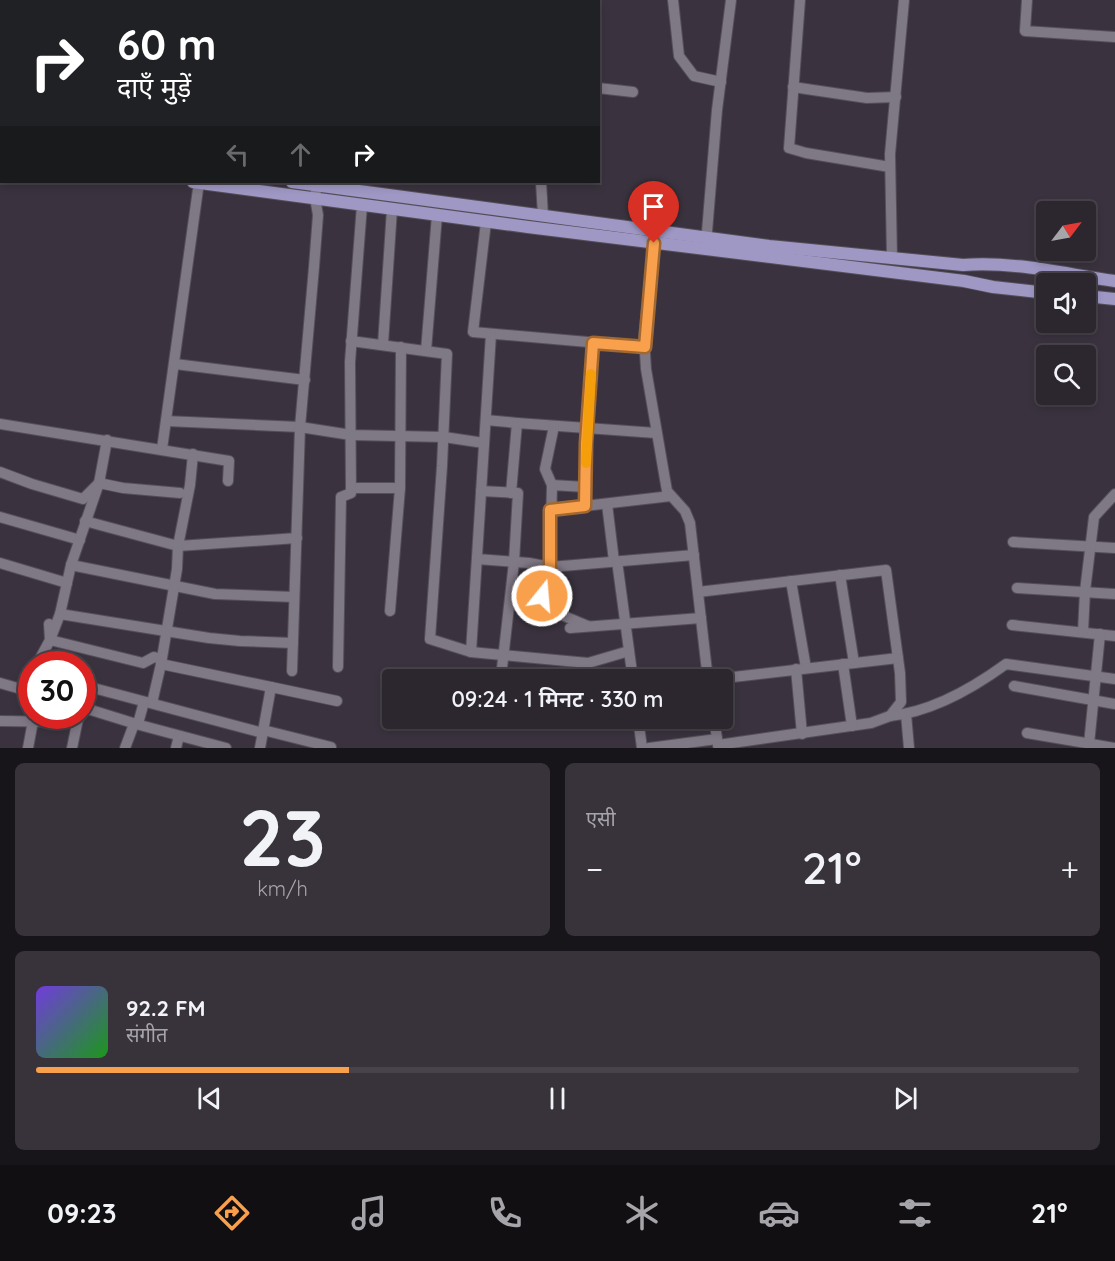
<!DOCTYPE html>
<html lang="hi">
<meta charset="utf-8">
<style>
:root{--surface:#2c262f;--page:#38323b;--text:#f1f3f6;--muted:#a6a5aa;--line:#48434b;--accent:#f9a04c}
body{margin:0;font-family:Quicksand,"Noto Sans Devanagari",sans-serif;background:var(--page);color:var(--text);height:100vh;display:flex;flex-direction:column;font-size:22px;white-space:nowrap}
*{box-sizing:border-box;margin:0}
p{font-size:20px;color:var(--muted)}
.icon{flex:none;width:33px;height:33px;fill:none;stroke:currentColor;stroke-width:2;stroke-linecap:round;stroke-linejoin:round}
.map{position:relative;height:748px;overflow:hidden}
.sheet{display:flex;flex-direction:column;gap:15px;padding:15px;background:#18151a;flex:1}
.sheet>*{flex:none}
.banner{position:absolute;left:0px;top:0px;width:600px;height:183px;box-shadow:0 3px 9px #0003,0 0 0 2px var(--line);background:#202124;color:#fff;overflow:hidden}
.needle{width:39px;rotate:58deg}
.controls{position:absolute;left:1036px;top:201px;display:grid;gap:12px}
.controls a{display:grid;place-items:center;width:60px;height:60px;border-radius:6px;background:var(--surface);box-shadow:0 3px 9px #0003,0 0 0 2px var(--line);font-size:30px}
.speed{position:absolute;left:18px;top:651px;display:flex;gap:12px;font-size:30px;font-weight:700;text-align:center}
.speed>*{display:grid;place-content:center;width:78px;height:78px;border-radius:50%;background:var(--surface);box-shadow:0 3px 9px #0003,0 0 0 2px var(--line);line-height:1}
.speed .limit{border:9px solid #d22;background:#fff;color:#111}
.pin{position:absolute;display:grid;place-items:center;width:51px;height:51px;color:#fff;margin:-62px -26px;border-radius:50% 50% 50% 0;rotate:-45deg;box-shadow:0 0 6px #0007}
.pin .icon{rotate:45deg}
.me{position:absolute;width:66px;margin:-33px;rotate:17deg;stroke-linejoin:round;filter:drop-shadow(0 0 4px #0008)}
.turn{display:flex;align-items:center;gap:21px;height:126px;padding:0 18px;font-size:27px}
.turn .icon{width:78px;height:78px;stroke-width:2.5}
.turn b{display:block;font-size:42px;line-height:51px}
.lanes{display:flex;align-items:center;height:57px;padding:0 18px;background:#0003;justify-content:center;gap:30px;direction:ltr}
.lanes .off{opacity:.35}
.big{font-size:45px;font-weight:600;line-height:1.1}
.sheet .tile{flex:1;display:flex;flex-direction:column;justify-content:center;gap:9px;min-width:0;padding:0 21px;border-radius:9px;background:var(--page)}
.sheet .dial{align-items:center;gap:0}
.dial b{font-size:78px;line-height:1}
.song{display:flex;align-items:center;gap:18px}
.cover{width:72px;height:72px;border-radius:9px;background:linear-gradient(135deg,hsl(260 70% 55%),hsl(120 70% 35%))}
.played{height:6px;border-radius:3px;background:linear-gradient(90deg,var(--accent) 30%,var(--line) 30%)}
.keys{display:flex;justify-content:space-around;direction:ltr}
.heat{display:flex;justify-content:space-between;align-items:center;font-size:33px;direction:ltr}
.sheet .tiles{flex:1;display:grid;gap:15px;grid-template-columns:1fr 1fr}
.tile:last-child{grid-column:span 2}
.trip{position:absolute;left:382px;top:669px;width:351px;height:60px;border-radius:6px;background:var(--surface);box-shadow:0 3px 9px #0003,0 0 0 2px var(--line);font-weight:600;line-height:60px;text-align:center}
.tabs{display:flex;height:96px;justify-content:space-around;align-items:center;background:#120f13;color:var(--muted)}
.tabs .icon{width:42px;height:42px}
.tabs .on{color:var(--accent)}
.tabs b{font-size:27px;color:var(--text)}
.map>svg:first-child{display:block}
</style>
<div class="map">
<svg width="1115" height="748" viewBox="0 0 1115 748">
<rect width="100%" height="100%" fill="#3a333f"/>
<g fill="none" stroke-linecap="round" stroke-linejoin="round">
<defs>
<g id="minor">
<polyline points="19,0 19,2"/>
<polyline points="51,0 51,2"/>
<polyline points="111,0 111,2"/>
<polyline points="171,0 172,2"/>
<polyline points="220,0 220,2"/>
<polyline points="527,0 527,2"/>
<polyline points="673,0 679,56 694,76 721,82"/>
<polyline points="800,0 789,148 806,153 890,167"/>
<polyline points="1027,0 1025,31 1115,37"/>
<polyline points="0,2 2,2"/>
<polyline points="253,2 254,0"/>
<polyline points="330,2 331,0"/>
<polyline points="404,2 404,0"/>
<polyline points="455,2 455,0"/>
<polyline points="0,61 2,62"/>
<polyline points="793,87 867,98 896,97"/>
<polyline points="598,88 633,92"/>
<polyline points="541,182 543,216"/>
<polyline points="486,222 473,332 645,347"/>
<polyline points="654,243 644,337 646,369 667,491 685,511 690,523 708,680"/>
<polyline points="706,244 717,110 731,0"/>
<polyline points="892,258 890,154 904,0"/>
<polyline points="351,341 447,354 442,466 430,639 471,652 588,663 629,651"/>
<polyline points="383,344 392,209"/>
<polyline points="426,351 437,215"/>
<polyline points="175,364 305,380"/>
<polyline points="486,420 517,423 511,493"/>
<polyline points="166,421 300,427 351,435 444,437 484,443"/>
<polyline points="517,423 656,433"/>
<polyline points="0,424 229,461 228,481"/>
<polyline points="162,449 199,182"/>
<polyline points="0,472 32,484 83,499 99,483 123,488 180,493"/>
<polyline points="552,485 545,469 554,426"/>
<polyline points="585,487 552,485 550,567 542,596 552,611 588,626"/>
<polyline points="351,488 400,488"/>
<polyline points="481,491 518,493 514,562 502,668"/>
<polyline points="607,504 614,561"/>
<polyline points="585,506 586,443 593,343"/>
<polyline points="550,510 671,496"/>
<polyline points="0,517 80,540"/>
<polyline points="85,521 178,546 297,538"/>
<polyline points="1013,542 1115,548"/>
<polyline points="477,559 529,563 550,567 694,555"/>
<polyline points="617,561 633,680"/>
<polyline points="0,563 67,583"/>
<polyline points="71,565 215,594 294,597"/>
<polyline points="840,575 854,663"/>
<polyline points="791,581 806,668"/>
<polyline points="1017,588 1115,594"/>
<polyline points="698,592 886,570 900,673 901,702 890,716 871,723 718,745"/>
<polyline points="390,611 400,488 401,347"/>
<polyline points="60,614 209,638 240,641 293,643"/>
<polyline points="49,624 50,640 143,663 154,657 161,659 161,664 271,687 260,748"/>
<polyline points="1012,625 1115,636"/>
<polyline points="570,628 701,618"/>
<polyline points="1083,632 1085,591 1094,517 1115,494"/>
<polyline points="471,652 491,334"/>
<polyline points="37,664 50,640 60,614 71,565 99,483 107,440"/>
<polyline points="843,664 852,726"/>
<polyline points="338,667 341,497 351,493 350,362 362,205"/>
<polyline points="796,669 802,734"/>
<polyline points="292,671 300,427 314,267 318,215 315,198 317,182"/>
<polyline points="707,680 898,658"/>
<polyline points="0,683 21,689"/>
<polyline points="82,685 263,733"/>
<polyline points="1014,686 1115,704"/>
<polyline points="271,687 337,701"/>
<polyline points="152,703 161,664 177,569 178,546 190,485 193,454"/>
<polyline points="82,714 86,710 91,710 136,724 139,720 144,702"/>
<polyline points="906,714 909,748"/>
<path d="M890,716C931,712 973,688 1006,664L1115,679"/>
<polyline points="638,718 642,748"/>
<polyline points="714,718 718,745"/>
<polyline points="0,721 73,722 81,716"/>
<polyline points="136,724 226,748"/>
<polyline points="263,730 331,747"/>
<polyline points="1027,733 1115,748"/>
<polyline points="1089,744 1100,634"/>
<polyline points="28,748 33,721"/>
<polyline points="72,748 78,719"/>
<polyline points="125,748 134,724"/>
<polyline points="176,748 179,736"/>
<polyline points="649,748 717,739"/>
</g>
<g id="major">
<polyline points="0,139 2,140"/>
<polyline points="0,155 2,155"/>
<polyline points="193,182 528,227 964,281 993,287 1047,293"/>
<path d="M292,182L769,246L963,265C1015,261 1064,274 1115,281"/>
<polyline points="1086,296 1115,299"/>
</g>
</defs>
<use href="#minor" stroke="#554f59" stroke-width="12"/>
<use href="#major" stroke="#554f59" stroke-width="14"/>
<use href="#minor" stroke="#7f7885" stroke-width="10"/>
<use href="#major" stroke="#9f98c5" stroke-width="12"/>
</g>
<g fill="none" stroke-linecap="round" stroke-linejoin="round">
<defs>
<polyline id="route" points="542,596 550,567 550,510 585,506 586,443 593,343 645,347 654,243"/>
</defs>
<use href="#route" stroke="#a26831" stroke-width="15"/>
<use href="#route" stroke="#f9a04c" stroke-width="10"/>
<polyline stroke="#f59e0b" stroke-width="10" points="586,463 591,374"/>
</g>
</svg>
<div class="controls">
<a><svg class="needle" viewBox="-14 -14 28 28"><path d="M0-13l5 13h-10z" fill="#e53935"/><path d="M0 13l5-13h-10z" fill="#a6a5aa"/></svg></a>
<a><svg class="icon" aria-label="sound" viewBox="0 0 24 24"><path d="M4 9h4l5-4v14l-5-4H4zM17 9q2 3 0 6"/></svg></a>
<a><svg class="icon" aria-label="search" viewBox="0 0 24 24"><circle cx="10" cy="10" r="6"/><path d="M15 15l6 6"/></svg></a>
</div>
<div class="speed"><div class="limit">30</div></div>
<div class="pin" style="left:654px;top:243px;background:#d93025"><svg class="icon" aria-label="arrive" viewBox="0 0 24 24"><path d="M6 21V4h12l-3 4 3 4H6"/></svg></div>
<svg class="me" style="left:542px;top:596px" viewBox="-20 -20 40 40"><circle r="17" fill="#f9a04c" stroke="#fff" stroke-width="3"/><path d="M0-11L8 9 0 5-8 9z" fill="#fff"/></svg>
<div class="trip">09:24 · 1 मिनट · 330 m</div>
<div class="banner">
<div class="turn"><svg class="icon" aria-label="right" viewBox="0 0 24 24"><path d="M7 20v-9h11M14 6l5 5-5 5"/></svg><div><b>60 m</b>दाएँ मुड़ें</div></div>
<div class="lanes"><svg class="icon off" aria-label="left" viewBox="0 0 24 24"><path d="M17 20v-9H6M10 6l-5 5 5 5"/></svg><svg class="icon off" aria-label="ahead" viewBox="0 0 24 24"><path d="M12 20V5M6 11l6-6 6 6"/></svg><svg class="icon" aria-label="right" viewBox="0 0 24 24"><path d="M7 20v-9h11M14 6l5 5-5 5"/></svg></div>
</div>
</div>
<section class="sheet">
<div class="tiles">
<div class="tile dial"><b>23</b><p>km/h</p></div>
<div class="tile"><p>एसी</p>
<div class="heat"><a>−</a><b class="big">21°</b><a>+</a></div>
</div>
<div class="tile">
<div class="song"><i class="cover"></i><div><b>92.2 FM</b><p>संगीत</p></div></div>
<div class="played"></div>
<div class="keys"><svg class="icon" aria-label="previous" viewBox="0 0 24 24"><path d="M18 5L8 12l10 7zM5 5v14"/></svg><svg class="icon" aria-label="pause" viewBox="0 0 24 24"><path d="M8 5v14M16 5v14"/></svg><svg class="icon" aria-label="next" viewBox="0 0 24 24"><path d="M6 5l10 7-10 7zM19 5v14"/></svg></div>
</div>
</div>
</section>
<nav class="tabs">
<b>09:23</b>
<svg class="icon on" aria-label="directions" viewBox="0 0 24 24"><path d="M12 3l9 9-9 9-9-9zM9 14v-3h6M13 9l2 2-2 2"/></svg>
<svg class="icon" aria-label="music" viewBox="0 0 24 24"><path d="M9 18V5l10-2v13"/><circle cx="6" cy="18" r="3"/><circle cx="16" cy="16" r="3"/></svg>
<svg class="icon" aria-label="phone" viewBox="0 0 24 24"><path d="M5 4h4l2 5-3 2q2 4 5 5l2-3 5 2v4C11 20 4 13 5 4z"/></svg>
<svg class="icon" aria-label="climate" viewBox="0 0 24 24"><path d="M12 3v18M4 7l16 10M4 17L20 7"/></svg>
<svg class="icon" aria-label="car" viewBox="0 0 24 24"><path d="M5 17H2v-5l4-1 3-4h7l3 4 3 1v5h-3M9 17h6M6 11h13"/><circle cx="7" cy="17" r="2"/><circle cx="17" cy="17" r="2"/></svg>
<svg class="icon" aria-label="filters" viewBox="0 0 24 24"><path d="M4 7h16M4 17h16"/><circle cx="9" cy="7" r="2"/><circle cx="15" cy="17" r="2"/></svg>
<b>21°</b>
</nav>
